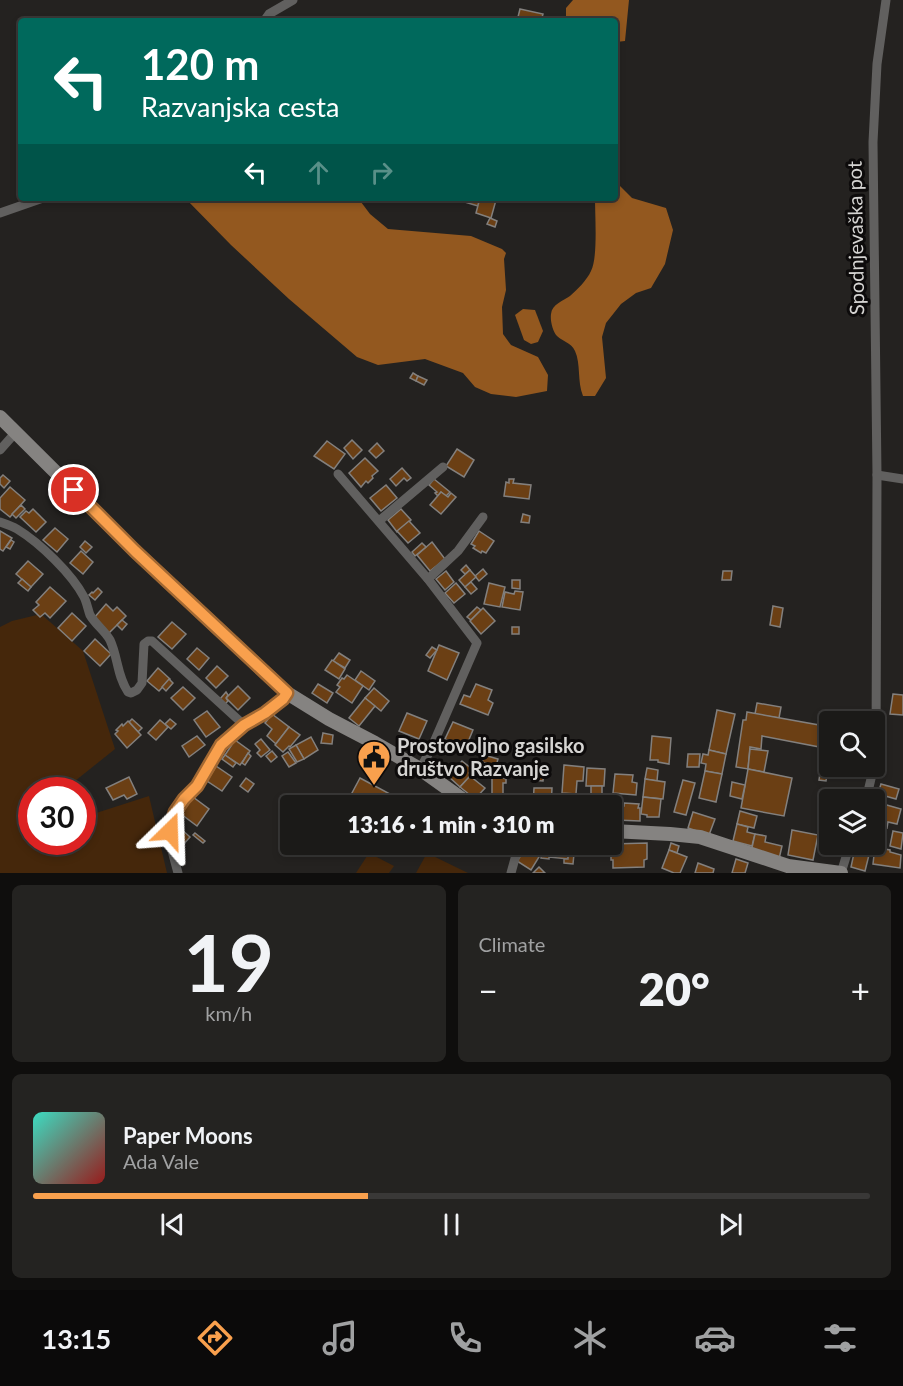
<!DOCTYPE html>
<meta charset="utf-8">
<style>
:root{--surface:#1b1a18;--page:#242321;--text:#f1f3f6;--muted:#a0a1a2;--line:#393837;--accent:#f9a04d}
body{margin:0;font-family:Lato,sans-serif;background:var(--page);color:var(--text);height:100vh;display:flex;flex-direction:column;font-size:22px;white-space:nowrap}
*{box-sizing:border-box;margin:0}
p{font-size:20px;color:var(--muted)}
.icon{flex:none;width:33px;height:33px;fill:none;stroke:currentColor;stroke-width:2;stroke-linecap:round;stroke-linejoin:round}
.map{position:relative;height:873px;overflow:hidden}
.sheet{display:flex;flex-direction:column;gap:12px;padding:12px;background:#0f0e0d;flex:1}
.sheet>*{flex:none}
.top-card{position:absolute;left:18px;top:18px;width:600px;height:183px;border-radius:6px;box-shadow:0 3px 9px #0003,0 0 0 2px var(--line);background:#00695c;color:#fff;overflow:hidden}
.fabs{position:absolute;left:819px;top:711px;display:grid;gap:12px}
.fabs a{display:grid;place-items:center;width:66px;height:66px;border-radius:6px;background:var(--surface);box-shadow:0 3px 9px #0003,0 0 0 2px var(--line);font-size:30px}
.speed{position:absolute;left:18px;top:777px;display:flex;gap:12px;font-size:30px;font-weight:700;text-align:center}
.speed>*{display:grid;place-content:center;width:78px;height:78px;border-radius:50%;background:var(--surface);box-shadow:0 3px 9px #0003,0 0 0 2px var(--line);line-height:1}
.speed .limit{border:9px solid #d22;background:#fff;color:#111}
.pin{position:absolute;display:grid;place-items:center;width:51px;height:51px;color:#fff;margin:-26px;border:3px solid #fff;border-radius:50%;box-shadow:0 2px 6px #0007}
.me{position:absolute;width:66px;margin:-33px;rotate:22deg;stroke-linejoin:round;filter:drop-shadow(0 0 4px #0008)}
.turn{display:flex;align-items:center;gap:21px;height:126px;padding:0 24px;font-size:27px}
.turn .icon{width:78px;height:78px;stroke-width:2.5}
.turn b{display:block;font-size:42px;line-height:51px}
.lanes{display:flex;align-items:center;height:57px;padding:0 24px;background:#0003;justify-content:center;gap:30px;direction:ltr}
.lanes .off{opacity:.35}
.big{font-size:45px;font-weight:800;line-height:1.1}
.sheet .tile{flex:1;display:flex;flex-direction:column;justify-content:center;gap:9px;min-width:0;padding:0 21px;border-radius:9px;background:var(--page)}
.sheet .dial{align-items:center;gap:0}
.dial b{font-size:78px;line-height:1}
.song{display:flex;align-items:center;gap:18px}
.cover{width:72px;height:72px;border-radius:9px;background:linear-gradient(135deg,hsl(170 70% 55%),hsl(0 70% 35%))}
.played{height:6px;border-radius:3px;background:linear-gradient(90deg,var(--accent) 40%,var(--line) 40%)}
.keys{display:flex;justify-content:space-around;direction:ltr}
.heat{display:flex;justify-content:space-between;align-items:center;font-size:33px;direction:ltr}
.sheet .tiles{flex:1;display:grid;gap:12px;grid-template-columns:1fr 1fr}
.tile:last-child{grid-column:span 2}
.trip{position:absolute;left:280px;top:795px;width:342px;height:60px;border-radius:6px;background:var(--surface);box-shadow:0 3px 9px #0003,0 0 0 2px var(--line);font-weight:800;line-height:60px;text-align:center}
.dock{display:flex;height:96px;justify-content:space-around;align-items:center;background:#0b0a0a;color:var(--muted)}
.dock .icon{width:42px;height:42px}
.dock .current{color:var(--accent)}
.dock b{font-size:27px;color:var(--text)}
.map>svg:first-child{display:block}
</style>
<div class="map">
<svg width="903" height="873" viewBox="0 0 903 873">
<rect width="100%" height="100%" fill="#242220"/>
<g fill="#45270b">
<polygon points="41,614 83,651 115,749 75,781 80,790 32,790 32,842 82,842 83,795 93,814 149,796 167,873 0,873 0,627 12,621"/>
<polygon points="369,853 394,866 389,873 356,873"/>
<polygon points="427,853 468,873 416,873"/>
</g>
<g fill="#93581f">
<polygon points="573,0 629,0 625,41 616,42 615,45 615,21 566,21 566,8"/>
<path d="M615,181L632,198L666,208L673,230L665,264L651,288L636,293L621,304L606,323L602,337L606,378L595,396H583C577,381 581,364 575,351C571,342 563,342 557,336C553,332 550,321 551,314C552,304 563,301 570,296C577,290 587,280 591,271C598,258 595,215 595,198H615Z"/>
<polygon points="185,198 358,198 370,214 388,229 471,236 502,249 506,253 504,259 506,290 502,307 503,334 511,345 538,357 548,375 547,391 516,397 491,394 475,387 463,373 425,359 378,365 357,357 289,299 231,245"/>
<polygon points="523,309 535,310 543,331 538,342 531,344 524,340 515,315"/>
</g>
<g fill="#6b3f14" stroke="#83807e" stroke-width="1.5">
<polygon points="520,9 543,14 541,21 517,21"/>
<polygon points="495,17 511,21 494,21"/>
<polygon points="458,198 480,198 478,206 458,200"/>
<polygon points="480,198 489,198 496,200 491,218 476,213"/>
<polygon points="490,218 497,221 495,227 487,224"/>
<polygon points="413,373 418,376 416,381 410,378"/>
<polygon points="418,376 427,380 424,385 416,381"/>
<polygon points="352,440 362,450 353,459 344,448"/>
<polygon points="327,441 345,454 334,469 314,456"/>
<polygon points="377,443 384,451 376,458 369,451"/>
<polygon points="457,449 474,460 464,477 446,466"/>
<polygon points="365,458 378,471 372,476 373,478 368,483 366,481 361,487 349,473"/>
<polygon points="402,468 411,478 407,481 404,478 396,486 390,479"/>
<polygon points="3,475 10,481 4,488 0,484 0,478"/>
<polygon points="434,479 450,492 446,496 441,492 438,496 435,493 437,492 429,485"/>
<polygon points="509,479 514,479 513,483 531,485 529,499 504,496 506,482 509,483"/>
<polygon points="386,485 397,498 381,511 370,498"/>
<polygon points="10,487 25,500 10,517 0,509 0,498"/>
<polygon points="441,492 448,497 451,493 456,497 441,514 430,505"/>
<polygon points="21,505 25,509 16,518 12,514"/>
<polygon points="33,509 46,522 36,532 20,517 26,511 29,513"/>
<polygon points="401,509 411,520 397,532 388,520"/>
<polygon points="523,514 530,516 529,523 521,522"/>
<polygon points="409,521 420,533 408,543 397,531"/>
<polygon points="55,528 68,539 57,552 43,540"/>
<polygon points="0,531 12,538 3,551 0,549"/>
<polygon points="479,531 494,541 486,553 482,551 481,553 473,548 475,546 471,544"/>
<polygon points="11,540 14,542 10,549 6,547"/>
<polygon points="85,541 92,547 86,553 80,547"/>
<polygon points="432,542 445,559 430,571 417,555"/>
<polygon points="422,543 426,547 415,556 412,552"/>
<polygon points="81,551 93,562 83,574 70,563"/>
<polygon points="28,561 43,574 31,587 16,574"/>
<polygon points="466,565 470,570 465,574 461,570"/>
<polygon points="483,569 487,574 479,581 475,576"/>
<polygon points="470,570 476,577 465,587 459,580"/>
<polygon points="446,571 454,582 445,590 436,579"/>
<polygon points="723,571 732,571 731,580 722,580"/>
<polygon points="22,579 31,587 28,591 18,583"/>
<polygon points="512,580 520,580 520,589 512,588"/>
<polygon points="471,582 477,589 471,594 465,587"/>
<polygon points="456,583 465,594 454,603 445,593"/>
<polygon points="489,583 505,587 500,607 484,604"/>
<polygon points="50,587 66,601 50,618 45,613 40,617 33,610 39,605 36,602"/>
<polygon points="98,588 102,592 95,600 89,595 92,592 93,593"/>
<polygon points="515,591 523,592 520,610 502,607 505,592 514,594"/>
<polygon points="106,604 113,611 117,607 126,616 109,633 94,618"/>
<polygon points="773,606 783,608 780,627 770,625"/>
<polygon points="477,607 481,610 471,620 467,617"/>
<polygon points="483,608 495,621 481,634 470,621"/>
<polygon points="72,613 86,626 72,641 58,628"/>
<polygon points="122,620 127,624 122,630 117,625"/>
<polygon points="172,622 186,634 172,649 158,637"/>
<rect x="512" y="627" width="7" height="7"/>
<polygon points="95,639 111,654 100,666 84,651"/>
<polygon points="439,645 459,653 447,680 428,671"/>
<polygon points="432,647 437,650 430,658 426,655"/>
<polygon points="197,648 209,658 199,670 187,659"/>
<polygon points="339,653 350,660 345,668 333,661"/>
<polygon points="332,660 345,669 339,679 325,670"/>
<polygon points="217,666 228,676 216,688 206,678"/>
<polygon points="158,668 170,679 159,691 147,681"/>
<polygon points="361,671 375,681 369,690 355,680"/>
<polygon points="347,675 363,686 352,703 336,692 340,687 337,685 342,678 344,679"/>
<polygon points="169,679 173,683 166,691 162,687"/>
<polygon points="318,684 333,693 327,703 312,693"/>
<polygon points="476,684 492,690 488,700 493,703 488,715 460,704 464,695 470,697"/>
<polygon points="238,686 250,698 238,710 226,698"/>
<polygon points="183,687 195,698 183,710 171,698"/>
<polygon points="374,688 389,701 381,711 365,698"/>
<polygon points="226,692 228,695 226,698 228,701 225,704 220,699"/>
<polygon points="893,694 903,695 903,715 890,714"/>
<polygon points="365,698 375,706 359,726 349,718"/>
<polygon points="757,703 781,707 779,718 755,714"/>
<polygon points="717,710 735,714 726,754 709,750"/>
<polygon points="207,711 220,727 206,737 194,720"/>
<polygon points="747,712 830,727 830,749 762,736 761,749 750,747 748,769 736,767 743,720 746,720"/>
<polygon points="407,713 427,721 419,739 399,731"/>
<polygon points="272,714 289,727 276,744 267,736 272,729 265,723"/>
<polygon points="132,719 142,728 138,732 129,722"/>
<polygon points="170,719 176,724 171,729 165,724"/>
<polygon points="160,720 168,727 156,740 148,733"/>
<polygon points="128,721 141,735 127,748 115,734 118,731 116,730 122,724 123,726"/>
<polygon points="453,722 473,730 465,749 445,739"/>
<polygon points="289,727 300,735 290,747 289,746 283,752 275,745"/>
<polygon points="323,733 333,735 332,744 321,743"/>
<polygon points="197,736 205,745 189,757 182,746"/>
<polygon points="652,736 671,738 669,764 658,762 658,760 650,760"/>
<polygon points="311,737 318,750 304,759 296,745"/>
<polygon points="261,739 270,750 261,757 257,753 260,750 255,744"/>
<polygon points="235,740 250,751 240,765 225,755"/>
<polygon points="296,745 304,759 297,762 289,749"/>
<polygon points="750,749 768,751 764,772 748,769"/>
<polygon points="709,750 726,754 722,774 705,771 706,764 701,763 703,754 708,755"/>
<polygon points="272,751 277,757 271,762 266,756"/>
<polygon points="288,752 296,763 289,767 282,756"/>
<polygon points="248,753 251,756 245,765 242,763"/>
<polygon points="688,754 700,754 699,767 687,767"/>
<polygon points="225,755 236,763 233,767 222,759"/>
<polygon points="484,755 498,759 496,766 482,762"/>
<polygon points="462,761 472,769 469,773 471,775 460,787 448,776"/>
<polygon points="533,765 544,766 543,781 531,780"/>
<polygon points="564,765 584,767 583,781 577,781 576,794 562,793"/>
<polygon points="216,766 232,777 222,791 207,781"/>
<polygon points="821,767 828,768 826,781 819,780"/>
<polygon points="587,768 605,769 604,786 586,786"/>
<polygon points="647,768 658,770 657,781 645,779"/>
<polygon points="748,769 792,778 784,816 741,808"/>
<polygon points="705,771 722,774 716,802 699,798"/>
<polygon points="492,772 503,772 503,778 506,779 506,783 503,783 503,794 492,794"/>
<polygon points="615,774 633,775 632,782 637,783 636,795 613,793"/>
<polygon points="470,776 485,788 475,799 460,787"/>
<polygon points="129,777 137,794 127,799 124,795 113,800 106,788"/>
<polygon points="246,778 254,784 248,792 240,786"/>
<polygon points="360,778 390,794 384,806 367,806 366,803 365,806 345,806"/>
<polygon points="645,779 665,782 663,799 643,797"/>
<polygon points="683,780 695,783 686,815 674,812"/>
<polygon points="732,782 745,785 742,799 730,796"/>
<polygon points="881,784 899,789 896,799 878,794"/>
<polygon points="591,786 602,786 602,800 591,799"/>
<polygon points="534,788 552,788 551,806 533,806"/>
<polygon points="193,797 209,809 197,826 181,814"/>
<polygon points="643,797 661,799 659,817 647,817 647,815 641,814"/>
<polygon points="590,799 607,800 607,806 590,806"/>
<polygon points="876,802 901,809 897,824 888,822 887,828 874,825 874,809"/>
<polygon points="624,803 639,804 638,808 640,808 640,821 616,820 616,806 624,806"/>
<polygon points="740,811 757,816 754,828 737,824"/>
<polygon points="693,812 715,819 709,835 688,828"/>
<polygon points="737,824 748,827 747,832 755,834 752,846 733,841"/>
<polygon points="180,828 190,837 183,845 173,836"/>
<polygon points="792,830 818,835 813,860 788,855"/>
<polygon points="893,831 903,833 901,849 890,846"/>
<polygon points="195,833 205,841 203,843 193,835"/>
<polygon points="755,834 766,836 765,842 782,846 779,859 751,852"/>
<polygon points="647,843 647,859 644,860 644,867 613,868 613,860 611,860 611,844"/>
<polygon points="671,843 679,846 677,853 669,850"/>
<polygon points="523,844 535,844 540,848 536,855 539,857 531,870 517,861 524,851 520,849"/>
<polygon points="543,844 569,844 568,859 549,857 549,859 541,858"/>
<polygon points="569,844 575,844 573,864 564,863 564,859 568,859"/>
<polygon points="856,844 869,846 868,850 870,851 865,871 851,867"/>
<polygon points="875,846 885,847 884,849 890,850 890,852 901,855 900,868 873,864"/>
<polygon points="669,850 687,857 680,873 674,873 662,868"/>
<polygon points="736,859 748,863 745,873 732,873"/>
<polygon points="698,863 714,869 713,873 695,873"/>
<polygon points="539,867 545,873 533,873"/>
</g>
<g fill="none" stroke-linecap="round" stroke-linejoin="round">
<g stroke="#61605f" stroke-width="9">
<polyline points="264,21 269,14 293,0"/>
<polyline points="0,213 43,198"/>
<polyline points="0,450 16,432"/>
<polyline points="338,474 428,579 477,643 431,749 420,769"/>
<polyline points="877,475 903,479"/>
<polyline points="379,521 443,467"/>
<path d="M0,522C6,524 12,526 17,529C40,543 72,574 84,597C87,603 88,610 90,615C95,624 105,631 110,640C118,657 117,676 128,692L131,693L137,690L142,683L144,644L148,641H152L244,725"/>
<polyline points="428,579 458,551 483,517"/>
<polyline points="874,763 876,755 877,475 873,142 877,64 886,0"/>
<polyline points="866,800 874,766"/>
<polyline points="178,873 171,847 169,831 175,812 184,799 197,786 221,745 244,725 265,713 283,699 287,693"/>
<polyline points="511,873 519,844"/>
<polyline points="841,873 850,844"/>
</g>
<g stroke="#858381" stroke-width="14">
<polyline points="0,417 135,551 287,693 329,719 375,743 420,769 472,806"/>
<polyline points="612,831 670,834 700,837 788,866 841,873"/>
</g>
</g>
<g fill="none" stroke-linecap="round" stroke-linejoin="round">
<defs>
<polyline id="route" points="74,490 135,551 287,693 283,699 265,713 244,725 221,745 197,786 184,799 175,812 170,831"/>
</defs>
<use href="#route" stroke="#a26832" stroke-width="15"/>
<use href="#route" stroke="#f9a04d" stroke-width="10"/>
</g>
<defs>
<symbol id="civic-pin" viewBox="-11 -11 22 30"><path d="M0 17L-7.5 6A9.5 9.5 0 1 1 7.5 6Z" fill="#f9a04d" stroke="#0d0b0b"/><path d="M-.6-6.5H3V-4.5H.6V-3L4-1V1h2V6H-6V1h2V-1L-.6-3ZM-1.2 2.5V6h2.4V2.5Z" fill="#111"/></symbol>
</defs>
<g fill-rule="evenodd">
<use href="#civic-pin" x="355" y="738" width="38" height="52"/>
</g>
<g text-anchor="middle" stroke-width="6" stroke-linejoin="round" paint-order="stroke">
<g font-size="20" fill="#d5d4d2" stroke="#0d0b0b">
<text transform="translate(856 238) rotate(-91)" y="7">Spodnjevaška pot</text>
</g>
<g font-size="20" font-weight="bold" fill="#d5d4d2" stroke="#0d0b0b" text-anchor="start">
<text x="397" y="753">Prostovoljno gasilsko<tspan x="397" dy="23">društvo Razvanje</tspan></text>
</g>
</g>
</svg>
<div class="fabs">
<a><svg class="icon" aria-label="search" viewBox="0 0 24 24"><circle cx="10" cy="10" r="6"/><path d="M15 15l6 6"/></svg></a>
<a><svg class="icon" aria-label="layers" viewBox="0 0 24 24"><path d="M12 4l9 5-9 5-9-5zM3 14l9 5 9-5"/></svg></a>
</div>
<div class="speed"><div class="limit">30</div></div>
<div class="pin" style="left:74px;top:490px;background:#d93025"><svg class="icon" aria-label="arrive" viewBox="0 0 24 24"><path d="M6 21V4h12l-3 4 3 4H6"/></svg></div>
<svg class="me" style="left:170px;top:831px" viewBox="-20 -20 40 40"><path d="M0-17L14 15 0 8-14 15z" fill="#f9a04d" stroke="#fff" stroke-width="4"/></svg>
<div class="trip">13:16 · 1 min · 310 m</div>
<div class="top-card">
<div class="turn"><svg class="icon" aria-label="left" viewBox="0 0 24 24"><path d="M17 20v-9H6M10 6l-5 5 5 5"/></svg><div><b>120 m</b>Razvanjska cesta</div></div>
<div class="lanes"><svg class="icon" aria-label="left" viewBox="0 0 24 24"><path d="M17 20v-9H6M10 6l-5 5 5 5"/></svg><svg class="icon off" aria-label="ahead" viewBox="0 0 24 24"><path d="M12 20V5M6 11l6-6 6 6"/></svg><svg class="icon off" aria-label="right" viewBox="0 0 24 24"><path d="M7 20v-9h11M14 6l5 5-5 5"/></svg></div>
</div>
</div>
<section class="sheet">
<div class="tiles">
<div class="tile dial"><b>19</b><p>km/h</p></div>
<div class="tile"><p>Climate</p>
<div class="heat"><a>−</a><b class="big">20°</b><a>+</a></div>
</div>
<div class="tile">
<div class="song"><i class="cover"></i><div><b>Paper Moons</b><p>Ada Vale</p></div></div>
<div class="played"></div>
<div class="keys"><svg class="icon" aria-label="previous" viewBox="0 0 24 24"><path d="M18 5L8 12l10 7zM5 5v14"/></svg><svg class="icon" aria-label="pause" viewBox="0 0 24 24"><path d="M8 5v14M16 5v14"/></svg><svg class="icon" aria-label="next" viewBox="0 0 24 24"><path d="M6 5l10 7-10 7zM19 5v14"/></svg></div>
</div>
</div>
</section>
<nav class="dock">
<b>13:15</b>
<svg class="icon current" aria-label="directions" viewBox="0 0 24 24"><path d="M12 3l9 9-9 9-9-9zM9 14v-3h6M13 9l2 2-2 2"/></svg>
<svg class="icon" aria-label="music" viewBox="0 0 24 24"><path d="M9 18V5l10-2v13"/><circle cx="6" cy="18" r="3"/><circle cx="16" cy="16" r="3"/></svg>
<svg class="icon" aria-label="phone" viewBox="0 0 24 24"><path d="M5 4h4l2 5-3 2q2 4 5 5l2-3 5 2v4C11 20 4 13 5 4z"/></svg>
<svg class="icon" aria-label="climate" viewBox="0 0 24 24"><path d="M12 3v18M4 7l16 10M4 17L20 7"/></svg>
<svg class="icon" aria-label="car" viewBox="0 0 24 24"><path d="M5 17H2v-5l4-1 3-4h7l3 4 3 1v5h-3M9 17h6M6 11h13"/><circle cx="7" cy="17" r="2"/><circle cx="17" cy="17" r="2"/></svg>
<svg class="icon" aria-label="filters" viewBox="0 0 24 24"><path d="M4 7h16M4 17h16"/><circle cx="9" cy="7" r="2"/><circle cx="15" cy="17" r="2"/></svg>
</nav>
